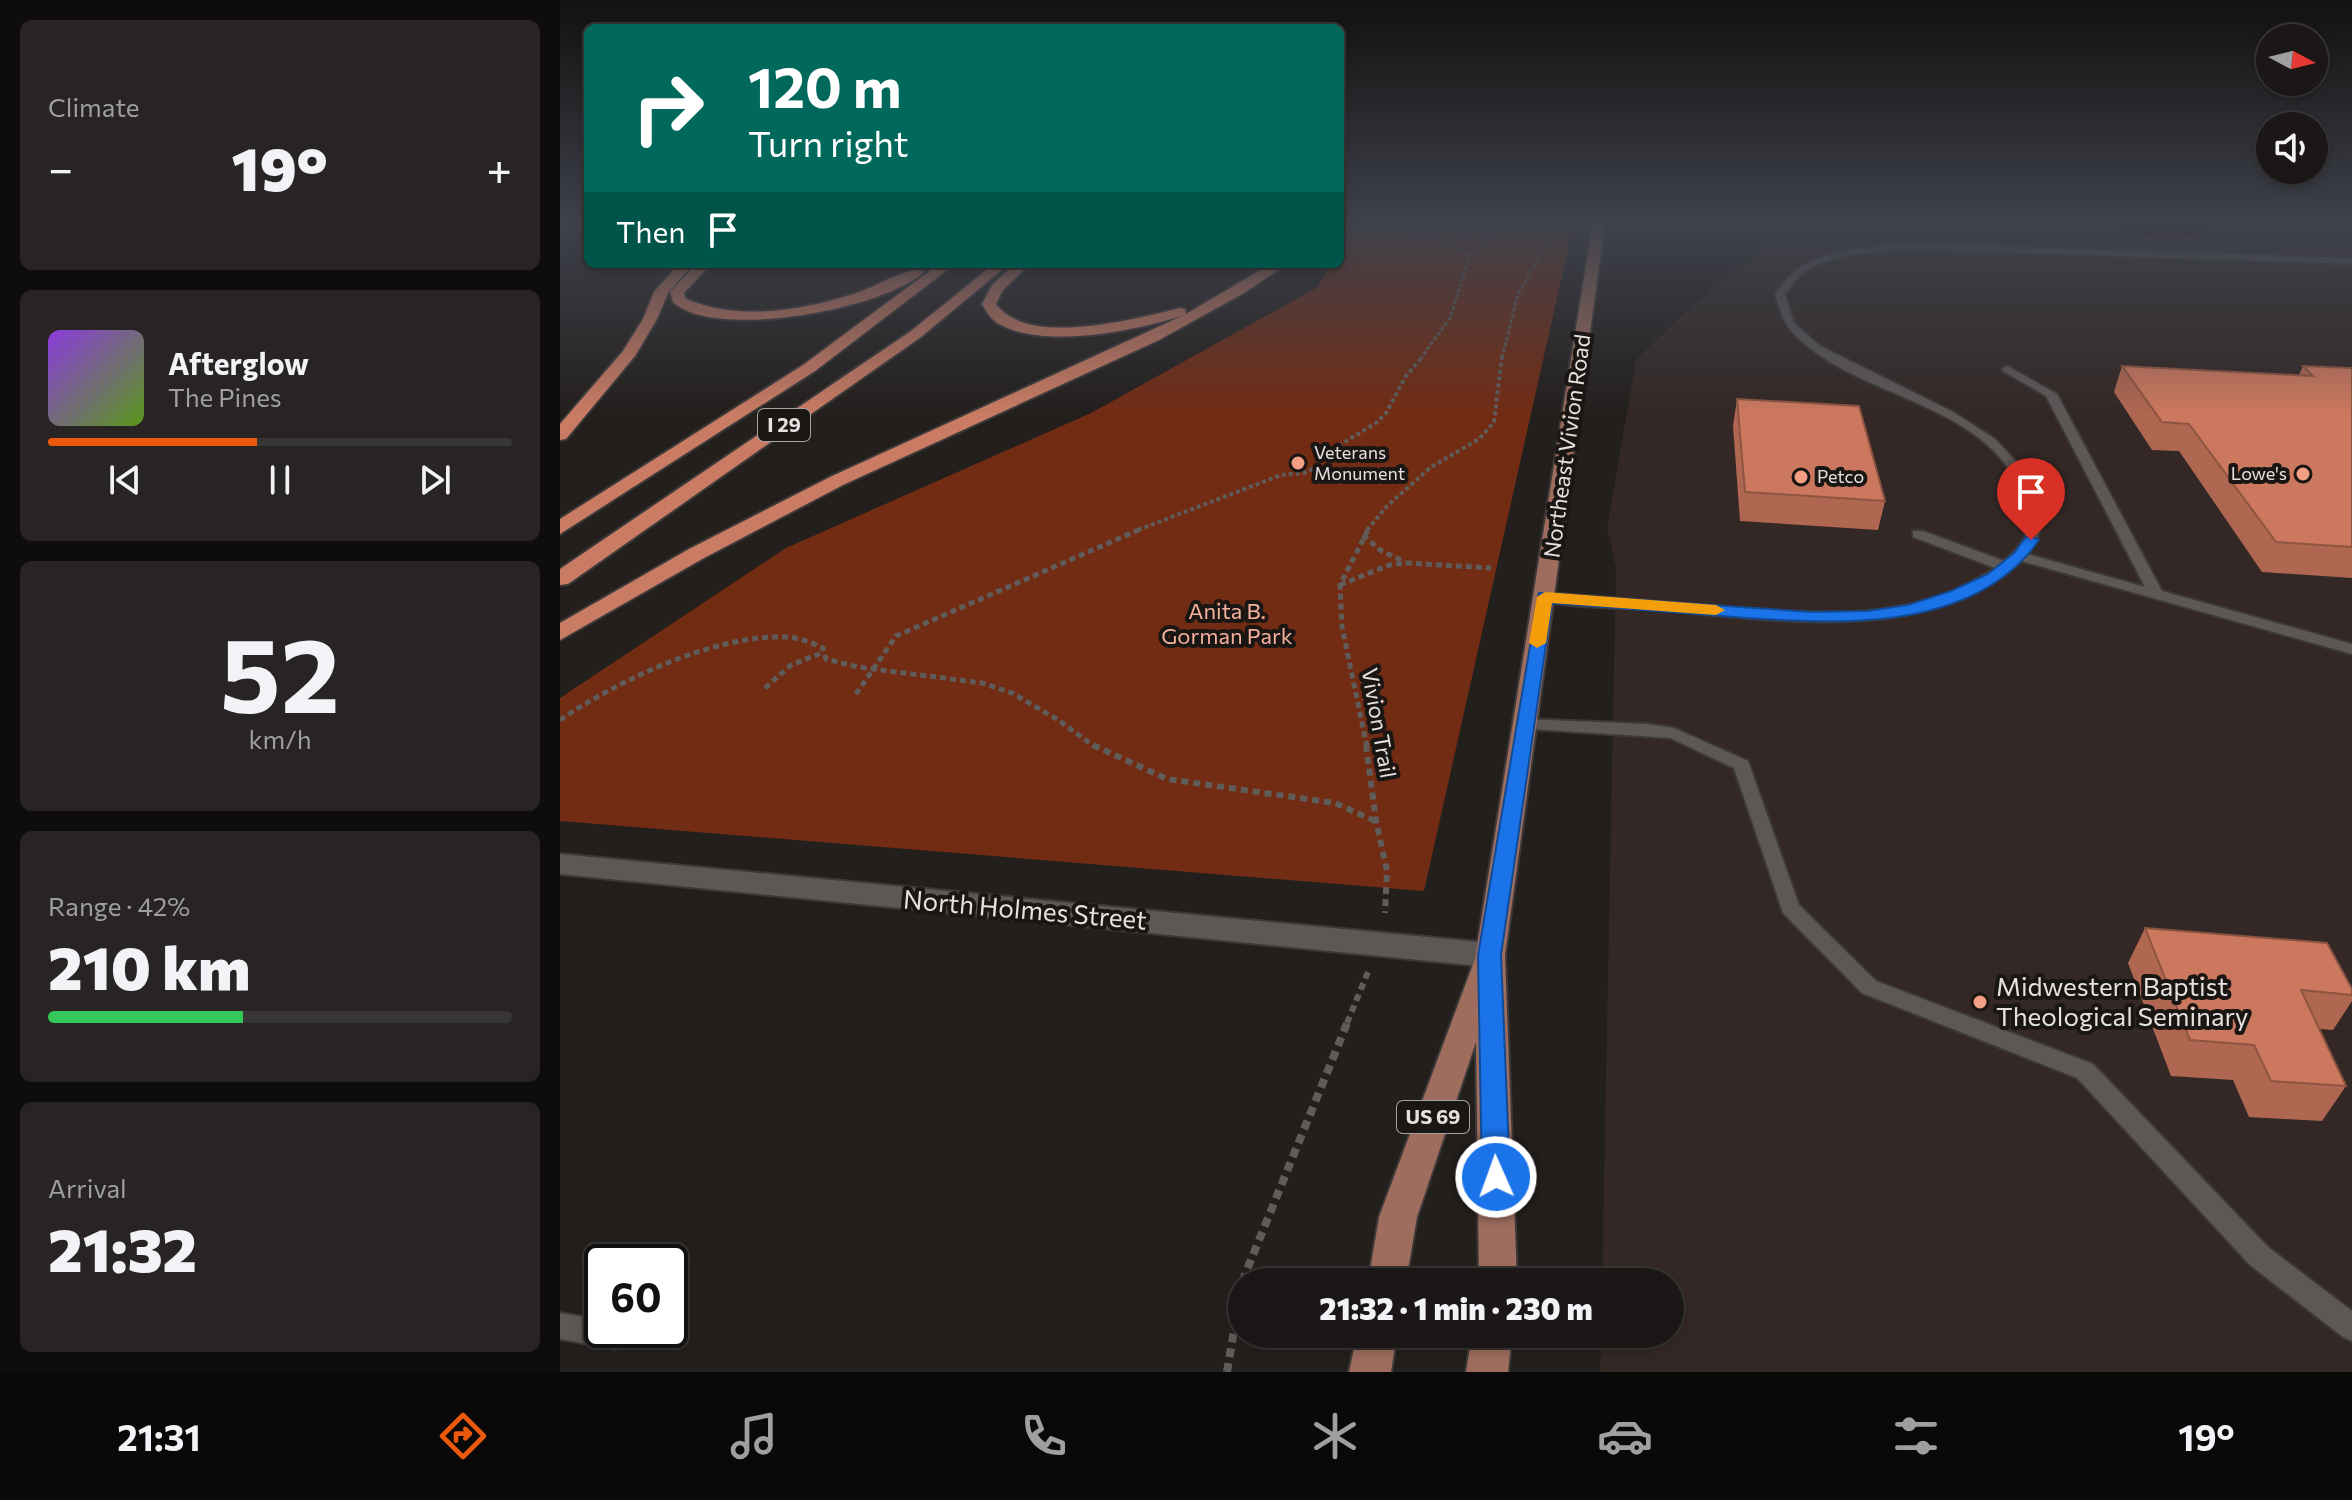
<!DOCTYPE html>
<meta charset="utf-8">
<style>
:root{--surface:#1a1716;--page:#272423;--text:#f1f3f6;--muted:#9f9fa1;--line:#383635;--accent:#ea580c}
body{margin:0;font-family:Commissioner,sans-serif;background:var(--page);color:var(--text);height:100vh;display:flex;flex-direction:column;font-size:30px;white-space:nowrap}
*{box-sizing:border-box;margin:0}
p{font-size:26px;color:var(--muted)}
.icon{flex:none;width:44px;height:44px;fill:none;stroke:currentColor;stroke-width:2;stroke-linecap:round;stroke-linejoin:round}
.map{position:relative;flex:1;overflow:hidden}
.sheet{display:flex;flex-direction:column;gap:20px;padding:20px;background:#0e0d0c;width:560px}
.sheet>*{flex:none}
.banner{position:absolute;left:24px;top:24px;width:760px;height:244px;border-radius:12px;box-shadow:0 4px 12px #0003,0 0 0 2px var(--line);background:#00695c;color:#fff;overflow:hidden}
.needle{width:52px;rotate:97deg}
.buttons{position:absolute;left:1696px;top:24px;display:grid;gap:16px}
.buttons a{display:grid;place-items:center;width:72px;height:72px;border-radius:50%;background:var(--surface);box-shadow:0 4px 12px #0003,0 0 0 2px var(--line);font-size:40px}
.speed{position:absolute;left:24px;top:1244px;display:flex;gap:16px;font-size:40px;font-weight:700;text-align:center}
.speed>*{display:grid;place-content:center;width:104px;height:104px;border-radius:50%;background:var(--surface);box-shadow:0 4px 12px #0003,0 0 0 2px var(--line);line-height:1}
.speed .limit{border:4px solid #111;border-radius:12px;background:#fff;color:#111}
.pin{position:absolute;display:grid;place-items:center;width:68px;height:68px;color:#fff;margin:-82px -34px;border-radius:50% 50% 50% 0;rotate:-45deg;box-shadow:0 0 8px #0007}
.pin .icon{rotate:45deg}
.me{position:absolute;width:88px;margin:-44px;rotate:358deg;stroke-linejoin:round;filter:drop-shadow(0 0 6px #0008)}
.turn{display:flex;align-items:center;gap:28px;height:168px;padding:0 32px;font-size:36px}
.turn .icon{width:104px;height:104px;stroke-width:2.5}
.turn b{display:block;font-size:56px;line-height:68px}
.then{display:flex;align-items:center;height:76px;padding:0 32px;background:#0003;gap:16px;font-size:30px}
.big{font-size:60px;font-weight:800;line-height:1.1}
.sheet .tile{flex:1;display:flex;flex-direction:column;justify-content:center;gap:12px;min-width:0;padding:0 28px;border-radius:12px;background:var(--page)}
.sheet .dial{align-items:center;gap:0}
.dial b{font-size:104px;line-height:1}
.song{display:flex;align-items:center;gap:24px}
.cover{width:96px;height:96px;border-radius:12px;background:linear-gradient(135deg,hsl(270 70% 55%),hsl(90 70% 35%))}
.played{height:8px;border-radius:4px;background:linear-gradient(90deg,var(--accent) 45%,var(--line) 45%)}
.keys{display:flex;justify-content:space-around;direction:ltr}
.heat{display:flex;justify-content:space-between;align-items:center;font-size:44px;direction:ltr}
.charge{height:12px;border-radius:6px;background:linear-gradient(90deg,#34c759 42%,var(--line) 0)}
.trip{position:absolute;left:668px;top:1268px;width:456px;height:80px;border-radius:40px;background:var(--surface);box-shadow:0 4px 12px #0003,0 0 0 2px var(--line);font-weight:800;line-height:80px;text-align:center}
.menu{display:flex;height:128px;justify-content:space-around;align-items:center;background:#0a0909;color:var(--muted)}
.menu .icon{width:56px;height:56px}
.menu .current{color:var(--accent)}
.menu b{font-size:36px;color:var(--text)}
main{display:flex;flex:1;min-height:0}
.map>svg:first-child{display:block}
</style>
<main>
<section class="sheet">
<div class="tile"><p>Climate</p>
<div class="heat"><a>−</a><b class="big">19°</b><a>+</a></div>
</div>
<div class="tile">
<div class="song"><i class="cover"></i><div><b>Afterglow</b><p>The Pines</p></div></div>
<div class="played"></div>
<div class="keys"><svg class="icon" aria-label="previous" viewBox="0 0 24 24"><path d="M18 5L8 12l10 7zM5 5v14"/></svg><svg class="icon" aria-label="pause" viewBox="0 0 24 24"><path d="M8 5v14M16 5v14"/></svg><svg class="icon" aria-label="next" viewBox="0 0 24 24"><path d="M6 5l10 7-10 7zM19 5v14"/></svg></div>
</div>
<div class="tile dial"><b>52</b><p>km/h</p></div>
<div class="tile"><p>Range · 42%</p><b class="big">210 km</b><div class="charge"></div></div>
<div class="tile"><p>Arrival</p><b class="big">21:32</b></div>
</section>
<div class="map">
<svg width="1792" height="1372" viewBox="0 0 1792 1372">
<rect width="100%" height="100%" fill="#231f1d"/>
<polygon fill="#332825" points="1202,222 1792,222 1792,1372 1040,1372 1041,1334 1110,1334 1110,1282 1042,1282 1056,567 1047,528 1076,360 1130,307 1199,253"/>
<polygon fill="#722c14" points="795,222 1014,222 864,891 0,821 0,698 226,548 531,413 758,287 771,264 780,264 780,248"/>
<path fill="#200000" stroke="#5b4443" stroke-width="2" d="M1528,222H1655L1657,225L1656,231C1620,248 1563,238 1528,222Z"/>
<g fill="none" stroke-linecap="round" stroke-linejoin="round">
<defs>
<g id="service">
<path d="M1344,243L1792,258V264L1344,249C1311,253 1268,253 1241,275C1235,280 1230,288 1225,294L1234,323L1260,346L1393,412L1435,439L1466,472L1483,516L1478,538L1468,554L1585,587L1486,396L1443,371L1442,369L1447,366L1497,394L1602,591L1792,644V654L1461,561C1370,646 1215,620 1102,610C1062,607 1019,609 980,600L978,597L980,594L985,593C1044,597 1103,602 1162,607C1231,612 1308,620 1375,598C1397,591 1416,580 1435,568L1353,537V531H1363L1444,561C1468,541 1473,527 1463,497C1433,409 1316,400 1251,349C1226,329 1224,323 1215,294C1221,286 1228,276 1236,270C1265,249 1309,248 1344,243Z"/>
<polygon points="964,719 1087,724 1114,728 1188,761 1239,905 1316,981 1533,1064 1708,1247 1792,1311 1792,1341 1783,1337 1690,1265 1517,1078 1302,993 1223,913 1174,768 1110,738 958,728 956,724"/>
<polygon points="0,1313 42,1320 42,1330 67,1330 69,1336 65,1345 56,1349 0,1339"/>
</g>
<polygon id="minor" points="0,854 930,943 941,947 945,955 941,963 930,967 0,874"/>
<g id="primary">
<polygon points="1033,222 1045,222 945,955 957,1282 919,1282 916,1042 857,1217 846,1282 808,1282 819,1217 915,959"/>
<polygon points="797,1334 837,1334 831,1372 789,1372"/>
<polygon points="912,1334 952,1334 948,1372 906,1372"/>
</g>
<g id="motorway">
<path d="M136,264H151L124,293L126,299C182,322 247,310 302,291C316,286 354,264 364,272C325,309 155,341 113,302L110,292Z"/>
<polygon points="379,264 395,264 255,371 0,534 0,519 243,365"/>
<polygon points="434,264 449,264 361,337 8,584 0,585 0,569 351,331"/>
<path d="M455,264H470L443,290L436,304C468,348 575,319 620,308L625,309L626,314L711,264H727L684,293L599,340L283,485L144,558L0,640V623L129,549L270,477L622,316C573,331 484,350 437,323C431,319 426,311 422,304L432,285Z"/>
<polygon points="117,266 129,269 108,293 97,319 75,356 6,439 0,440 0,424 63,351 83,319 94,292"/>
</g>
</defs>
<use href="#service" stroke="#3c3938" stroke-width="4"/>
<use href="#minor" stroke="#3c3938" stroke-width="4"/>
<use href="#primary" stroke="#3c3938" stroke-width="4"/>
<use href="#motorway" stroke="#3c3938" stroke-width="4"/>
<g stroke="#605c5a" stroke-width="3" stroke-dasharray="4 2" stroke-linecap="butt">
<polyline points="840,222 839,229 843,234 884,241 910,255 890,318 861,358"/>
<path d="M863,222C888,240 922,242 946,222"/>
<polyline points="879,222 902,225 930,222"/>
<polyline points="898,233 913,225"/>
<polyline points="855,235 848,229 859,222"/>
<polyline points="910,255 930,236 967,222"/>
<polyline points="942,358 958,294 995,230 996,222"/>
</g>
<g stroke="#605c5a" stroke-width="4" stroke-dasharray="4 3" stroke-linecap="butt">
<polyline points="578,530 721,475 744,473 760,465 760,457 816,423 826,413 846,376 863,356"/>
<polyline points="807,530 827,506 871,467 919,439 934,422 942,356"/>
</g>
<g stroke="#605c5a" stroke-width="5" stroke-dasharray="6 4" stroke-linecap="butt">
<polyline points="803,535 820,550 845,562"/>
<polyline points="780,585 829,565 846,563 931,568"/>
<polyline points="205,688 231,665 264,652"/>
<polyline points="296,694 336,636 583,528"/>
<path d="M0,720C59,680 155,634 228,637C240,638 252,643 263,648L266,659L298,667L422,683L452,693L497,719L535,747"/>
<polyline points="807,747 782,627 780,585 809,528"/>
</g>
<g stroke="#605c5a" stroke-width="6" stroke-dasharray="7 5" stroke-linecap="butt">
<polyline points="533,745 607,779 775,803 815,821"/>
<polyline points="806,745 816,821 827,871 825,913"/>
<polyline points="787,1023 808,972"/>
</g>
<g stroke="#605c5a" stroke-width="8" stroke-dasharray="9 6" stroke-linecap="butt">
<polyline points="682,1282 788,1021"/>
<polyline points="667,1372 682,1283"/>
</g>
<use href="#service" fill="#5d5756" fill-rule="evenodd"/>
<use href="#minor" fill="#5d5756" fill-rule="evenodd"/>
<use href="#primary" fill="#9e6d5e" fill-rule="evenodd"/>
<use href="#motorway" fill="#c97b63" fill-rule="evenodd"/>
</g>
<g fill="#af6751">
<polygon points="1562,366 1739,375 1743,366 1792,368 1792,578 1702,572 1619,451 1592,450 1554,392"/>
<polygon points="1177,399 1325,501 1318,530 1180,521 1173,426"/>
<polygon points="1585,928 1792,995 1792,1001 1773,1030 1760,1029 1786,1086 1762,1121 1689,1117 1673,1080 1611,1076 1568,963"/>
</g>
<g fill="#cb785e" stroke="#8e5442" stroke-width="2">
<polygon points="1562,366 1753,376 1743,366 1792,368 1792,547 1716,542 1629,424 1602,422"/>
<polygon points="1177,399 1299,406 1325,501 1185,492"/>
<polygon points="1585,928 1767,943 1792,989 1792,995 1741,990 1786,1086 1711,1081 1694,1045 1630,1040"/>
</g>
<linearGradient id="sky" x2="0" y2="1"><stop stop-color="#131110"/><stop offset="0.54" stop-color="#3f424c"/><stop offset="1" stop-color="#3f424c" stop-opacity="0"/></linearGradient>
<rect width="1792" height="414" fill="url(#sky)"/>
<path fill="#1a73e8" stroke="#114b97" stroke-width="2" d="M1471,536L1479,540C1409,640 1256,623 1150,615C1098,611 1045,607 992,603L941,955L950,1177L946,1186L936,1190L926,1186L922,1177L918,955L979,593L1252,612L1307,611L1348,605L1391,591L1428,574L1454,553L1466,537Z"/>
<polygon fill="#f59e0b" points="985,592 1156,605 1165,610 1156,615 992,603 986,643 977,648 969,643 977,597"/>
<g fill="#f39f84" stroke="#1a1614" stroke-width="3">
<circle cx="738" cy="463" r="8"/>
<circle cx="1743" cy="474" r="8"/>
<circle cx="1241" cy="477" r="8"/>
<circle cx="1420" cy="1002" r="8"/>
</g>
<g text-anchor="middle" stroke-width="8" stroke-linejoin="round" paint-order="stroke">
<g font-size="18" fill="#e4e1e0" stroke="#1a1614" text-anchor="start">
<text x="754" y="459">Veterans<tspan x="754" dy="21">Monument</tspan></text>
<text x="1727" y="480" text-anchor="end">Lowe's</text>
<text x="1257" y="483">Petco</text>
</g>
<g fill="#1a1614" stroke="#a7a4a3" stroke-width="2">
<rect x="198" y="409" width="52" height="32" rx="6"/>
<rect x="837" y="1101" width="72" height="32" rx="6"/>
</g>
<g font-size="20" font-weight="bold" fill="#e4e1e0">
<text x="224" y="432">I 29</text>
<text x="873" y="1124">US 69</text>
</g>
<g font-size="22" fill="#e4e1e0" stroke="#1a1614">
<text transform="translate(1007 446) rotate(-82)" y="8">Northeast Vivion Road</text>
<text transform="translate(819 723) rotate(80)" y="8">Vivion Trail</text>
</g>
<g font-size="22" fill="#f4b19c" stroke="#1a1614">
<text x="667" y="619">Anita B.<tspan x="667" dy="25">Gorman Park</tspan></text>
</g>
<g font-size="26" fill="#e4e1e0" stroke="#1a1614">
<text transform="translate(465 910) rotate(5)" y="9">North Holmes Street</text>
</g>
<g font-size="26" fill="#e4e1e0" stroke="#1a1614" text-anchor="start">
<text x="1436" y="996">Midwestern Baptist<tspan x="1436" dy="30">Theological Seminary</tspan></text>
</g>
</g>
</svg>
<div class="buttons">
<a><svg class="needle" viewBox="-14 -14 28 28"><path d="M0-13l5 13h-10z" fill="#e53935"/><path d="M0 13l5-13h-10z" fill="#9f9fa1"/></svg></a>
<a><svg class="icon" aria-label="sound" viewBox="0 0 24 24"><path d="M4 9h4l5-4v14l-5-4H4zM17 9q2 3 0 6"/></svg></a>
</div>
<div class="speed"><div class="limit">60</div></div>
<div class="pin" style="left:1471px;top:540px;background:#d93025"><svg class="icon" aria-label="arrive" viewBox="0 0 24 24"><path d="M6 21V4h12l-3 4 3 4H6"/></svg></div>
<svg class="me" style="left:936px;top:1177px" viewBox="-20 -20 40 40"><circle r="17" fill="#1a73e8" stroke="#fff" stroke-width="3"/><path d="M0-11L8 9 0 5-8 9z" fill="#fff"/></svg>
<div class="trip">21:32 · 1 min · 230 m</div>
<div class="banner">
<div class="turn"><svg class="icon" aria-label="right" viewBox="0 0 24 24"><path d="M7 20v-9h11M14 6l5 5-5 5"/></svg><div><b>120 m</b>Turn right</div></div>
<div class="then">Then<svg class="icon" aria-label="arrive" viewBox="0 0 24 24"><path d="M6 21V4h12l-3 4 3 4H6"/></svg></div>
</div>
</div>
</main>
<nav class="menu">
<b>21:31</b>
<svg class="icon current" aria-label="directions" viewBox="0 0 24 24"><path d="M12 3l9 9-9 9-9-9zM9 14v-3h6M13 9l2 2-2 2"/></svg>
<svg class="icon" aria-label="music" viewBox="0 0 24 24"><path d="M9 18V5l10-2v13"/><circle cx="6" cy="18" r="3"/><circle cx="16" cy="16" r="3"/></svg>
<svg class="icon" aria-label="phone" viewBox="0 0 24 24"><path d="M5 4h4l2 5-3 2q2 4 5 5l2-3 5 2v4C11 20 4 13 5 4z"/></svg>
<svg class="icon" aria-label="climate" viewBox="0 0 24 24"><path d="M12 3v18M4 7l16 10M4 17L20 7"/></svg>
<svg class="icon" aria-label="car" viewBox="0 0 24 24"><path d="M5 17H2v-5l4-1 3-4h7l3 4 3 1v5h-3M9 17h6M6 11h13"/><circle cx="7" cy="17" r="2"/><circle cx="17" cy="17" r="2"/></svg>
<svg class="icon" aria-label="filters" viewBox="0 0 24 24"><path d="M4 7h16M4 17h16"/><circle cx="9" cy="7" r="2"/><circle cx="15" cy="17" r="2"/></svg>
<b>19°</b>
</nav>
